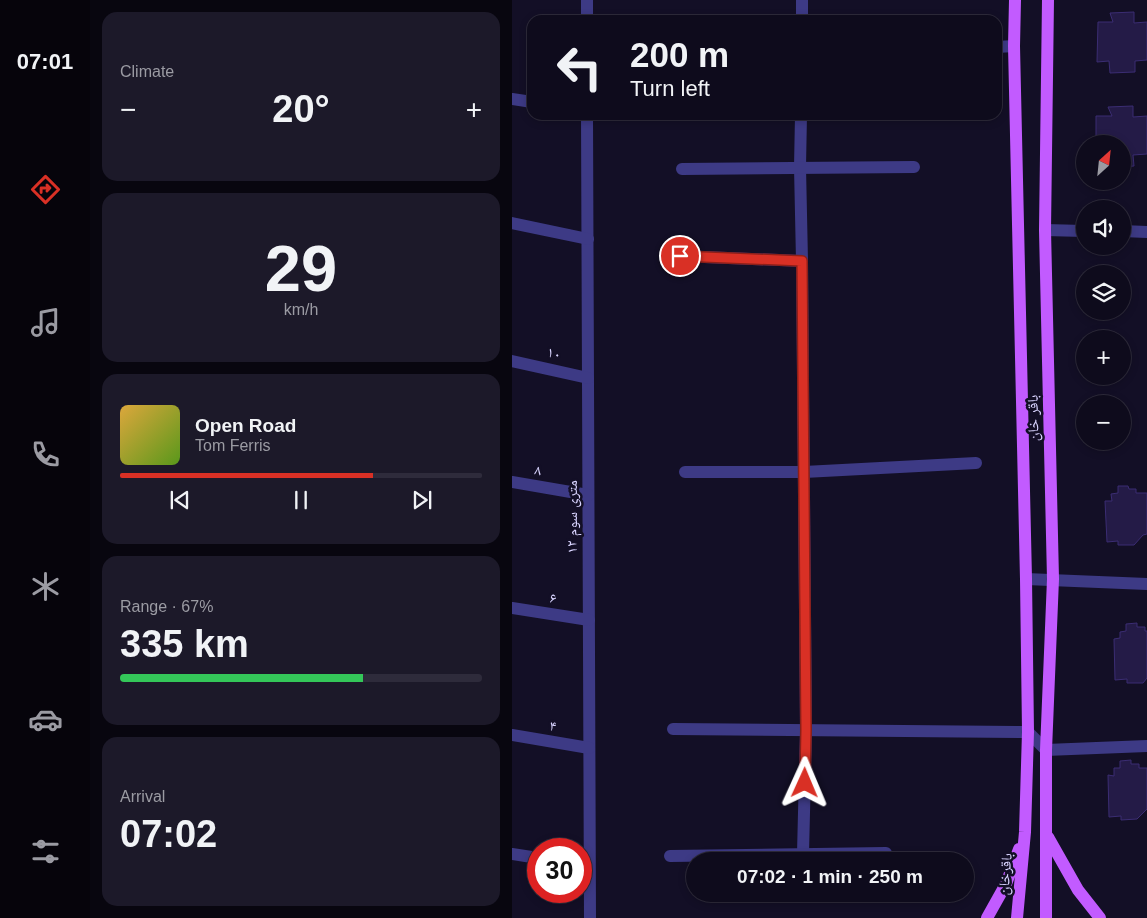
<!DOCTYPE html>
<meta charset="utf-8">
<style>
:root{--surface:#0e0b1c;--page:#1c1929;--text:#f1f3f6;--muted:#9b9ba3;--line:#2e2b3b;--accent:#d93025}
body{margin:0;font-family:Helvetica,"Noto Naskh Arabic",sans-serif;background:var(--page);color:var(--text);height:100vh;display:flex;flex-direction:column;font-size:19px;white-space:nowrap}
*{box-sizing:border-box;margin:0}
p{font-size:16px;color:var(--muted)}
.icon{flex:none;width:28px;height:28px;fill:none;stroke:currentColor;stroke-width:2;stroke-linecap:round;stroke-linejoin:round}
.map{position:relative;flex:1;overflow:hidden}
.side{display:flex;flex-direction:column;gap:12px;padding:12px;background:#08060f;width:422px}
.side>*{flex:none}
.hud{position:absolute;left:15px;top:15px;width:475px;height:105px;border-radius:15px;box-shadow:0 2px 8px #0003,0 0 0 1px var(--line);background:#0e0b1c;color:var(--text);overflow:hidden}
.needle{width:32px;rotate:27deg}
.tools{position:absolute;left:564px;top:135px;display:grid;gap:10px}
.tools a{display:grid;place-items:center;width:55px;height:55px;border-radius:50%;background:var(--surface);box-shadow:0 2px 8px #0003,0 0 0 1px var(--line);font-size:25px}
.speed{position:absolute;left:15px;top:838px;display:flex;gap:10px;font-size:25px;font-weight:700;text-align:center}
.speed>*{display:grid;place-content:center;width:65px;height:65px;border-radius:50%;background:var(--surface);box-shadow:0 2px 8px #0003,0 0 0 1px var(--line);line-height:1}
.speed .limit{border:8px solid #d22;background:#fff;color:#111}
.pin{position:absolute;display:grid;place-items:center;width:42px;height:42px;color:#fff;margin:-21px;border:2px solid #fff;border-radius:50%;box-shadow:0 1px 5px #0007}
.me{position:absolute;width:55px;margin:-28px;rotate:1deg;stroke-linejoin:round;filter:drop-shadow(0 0 4px #0008)}
.turn{display:flex;align-items:center;gap:18px;height:105px;padding:0 20px;font-size:22px}
.turn .icon{width:65px;height:65px;stroke-width:2.5}
.turn b{display:block;font-size:35px;line-height:42px}
.big{font-size:38px;font-weight:800;line-height:1.1}
.side .tile{flex:1;display:flex;flex-direction:column;justify-content:center;gap:8px;min-width:0;padding:0 18px;border-radius:15px;background:var(--page)}
.side .dial{align-items:center;gap:0}
.dial b{font-size:65px;line-height:1}
.song{display:flex;align-items:center;gap:15px}
.cover{width:60px;height:60px;border-radius:8px;background:linear-gradient(135deg,hsl(40 70% 55%),hsl(90 70% 35%))}
.played{height:5px;border-radius:2px;background:linear-gradient(90deg,var(--accent) 70%,var(--line) 70%)}
.keys{display:flex;justify-content:space-around;direction:ltr}
.heat{display:flex;justify-content:space-between;align-items:center;font-size:28px;direction:ltr}
.charge{height:8px;border-radius:4px;background:linear-gradient(90deg,#34c759 67%,var(--line) 0)}
.trip{position:absolute;left:174px;top:852px;width:288px;height:50px;border-radius:25px;background:var(--surface);box-shadow:0 2px 8px #0003,0 0 0 1px var(--line);font-weight:800;line-height:50px;text-align:center}
main{display:flex;flex:1;min-height:0}
.menu{display:flex;flex-direction:column;width:90px;justify-content:space-around;align-items:center;background:#06040b;color:var(--muted)}
.menu .icon{width:35px;height:35px}
.menu .active{color:var(--accent)}
.menu b{font-size:22px;color:var(--text)}
.map>svg:first-child{display:block}
</style>
<main>
<nav class="menu">
<b>07:01</b>
<svg class="icon active" aria-label="directions" viewBox="0 0 24 24"><path d="M12 3l9 9-9 9-9-9zM9 14v-3h6M13 9l2 2-2 2"/></svg>
<svg class="icon" aria-label="music" viewBox="0 0 24 24"><path d="M9 18V5l10-2v13"/><circle cx="6" cy="18" r="3"/><circle cx="16" cy="16" r="3"/></svg>
<svg class="icon" aria-label="phone" viewBox="0 0 24 24"><path d="M5 4h4l2 5-3 2q2 4 5 5l2-3 5 2v4C11 20 4 13 5 4z"/></svg>
<svg class="icon" aria-label="climate" viewBox="0 0 24 24"><path d="M12 3v18M4 7l16 10M4 17L20 7"/></svg>
<svg class="icon" aria-label="car" viewBox="0 0 24 24"><path d="M5 17H2v-5l4-1 3-4h7l3 4 3 1v5h-3M9 17h6M6 11h13"/><circle cx="7" cy="17" r="2"/><circle cx="17" cy="17" r="2"/></svg>
<svg class="icon" aria-label="filters" viewBox="0 0 24 24"><path d="M4 7h16M4 17h16"/><circle cx="9" cy="7" r="2"/><circle cx="15" cy="17" r="2"/></svg>
</nav>
<section class="side">
<div class="tile"><p>Climate</p>
<div class="heat"><a>−</a><b class="big">20°</b><a>+</a></div>
</div>
<div class="tile dial"><b>29</b><p>km/h</p></div>
<div class="tile">
<div class="song"><i class="cover"></i><div><b>Open Road</b><p>Tom Ferris</p></div></div>
<div class="played"></div>
<div class="keys"><svg class="icon" aria-label="previous" viewBox="0 0 24 24"><path d="M18 5L8 12l10 7zM5 5v14"/></svg><svg class="icon" aria-label="pause" viewBox="0 0 24 24"><path d="M8 5v14M16 5v14"/></svg><svg class="icon" aria-label="next" viewBox="0 0 24 24"><path d="M6 5l10 7-10 7zM19 5v14"/></svg></div>
</div>
<div class="tile"><p>Range · 67%</p><b class="big">335 km</b><div class="charge"></div></div>
<div class="tile"><p>Arrival</p><b class="big">07:02</b></div>
</section>
<div class="map">
<svg width="635" height="918" viewBox="0 0 635 918">
<rect width="100%" height="100%" fill="#130f26"/>
<g fill="#241b47" stroke="#3b2d73">
<polygon points="622,12 622,23 635,22 635,60 623,61 623,72 598,73 597,61 585,62 586,22 601,22 598,13"/>
<polygon points="621,106 621,117 635,116 635,154 621,155 622,166 610,167 610,144 584,144 584,116 600,116 596,107"/>
<polygon points="606,486 616,486 617,489 624,489 624,493 635,493 635,534 631,535 622,545 606,545 606,541 595,542 593,501 600,501 599,494 606,493"/>
<polygon points="625,623 625,627 633,627 633,631 635,631 635,678 631,683 615,683 615,679 603,680 602,639 608,638 608,632 614,631 614,624"/>
<polygon points="619,760 619,764 627,764 627,768 635,768 635,809 625,819 609,820 609,816 597,817 596,775 602,776 602,768 608,768 608,761"/>
</g>
<g fill="none" stroke-linecap="round" stroke-linejoin="round">
<g stroke="#3d3a85" stroke-width="12">
<polyline points="75,0 75,20"/>
<polyline points="290,0 290,20"/>
<polyline points="485,47 502,46"/>
<polyline points="0,99 20,102"/>
<polyline points="75,115 78,918"/>
<polyline points="289,115 288,167 290,261 294,730 291,854"/>
<polyline points="170,169 402,167"/>
<polyline points="0,223 76,239"/>
<polyline points="533,230 572,231"/>
<polyline points="610,231 635,232"/>
<polyline points="168,256 290,261"/>
<polyline points="0,361 76,378"/>
<polyline points="173,472 292,472 464,463"/>
<polyline points="0,482 76,495"/>
<polyline points="514,579 635,584"/>
<polyline points="0,608 77,620"/>
<polyline points="161,729 516,732 534,750 635,746"/>
<polyline points="0,735 77,748"/>
<polyline points="0,854 26,858"/>
<polyline points="158,856 374,853"/>
</g>
<g stroke="#c25bff" stroke-width="12">
<polyline points="503,0 502,46 514,579 516,732 513,832 505,918"/>
<polyline points="536,837 566,890 588,918"/>
<polyline points="475,918 494,884 507,849"/>
<polyline points="534,918 534,750 541,579 533,230 536,0"/>
</g>
</g>
<g fill="none" stroke-linecap="round" stroke-linejoin="round">
<defs>
<polyline id="route" points="168,256 290,261 294,730 293,783"/>
</defs>
<use href="#route" stroke="#8d1f18" stroke-width="12"/>
<use href="#route" stroke="#d93025" stroke-width="9"/>
</g>
<g text-anchor="middle" stroke-width="5" stroke-linejoin="round" paint-order="stroke">
<g font-size="15" fill="#d9d4ff" stroke="#130f26">
<text transform="translate(42 353) rotate(12)" y="5">۱۰</text>
<text transform="translate(521 418) rotate(-91)" y="5">باقر خان</text>
<text transform="translate(26 470) rotate(9)" y="5">۸</text>
<text transform="translate(60 517) rotate(-90)" y="5">۱۲ متری سوم</text>
<text transform="translate(41 598) rotate(9)" y="5">۶</text>
<text transform="translate(41 726) rotate(10)" y="5">۴</text>
<text transform="translate(493 874) rotate(-85)" y="5">باقرخان</text>
</g>
</g>
</svg>
<div class="tools">
<a><svg class="needle" viewBox="-14 -14 28 28"><path d="M0-13l5 13h-10z" fill="#e53935"/><path d="M0 13l5-13h-10z" fill="#9b9ba3"/></svg></a>
<a><svg class="icon" aria-label="sound" viewBox="0 0 24 24"><path d="M4 9h4l5-4v14l-5-4H4zM17 9q2 3 0 6"/></svg></a>
<a><svg class="icon" aria-label="layers" viewBox="0 0 24 24"><path d="M12 4l9 5-9 5-9-5zM3 14l9 5 9-5"/></svg></a>
<a>+</a>
<a>−</a>
</div>
<div class="speed"><div class="limit">30</div></div>
<div class="pin" style="left:168px;top:256px;background:#d93025"><svg class="icon" aria-label="arrive" viewBox="0 0 24 24"><path d="M6 21V4h12l-3 4 3 4H6"/></svg></div>
<svg class="me" style="left:293px;top:783px" viewBox="-20 -20 40 40"><path d="M0-17L14 15 0 8-14 15z" fill="#d93025" stroke="#fff" stroke-width="4"/></svg>
<div class="trip">07:02 · 1 min · 250 m</div>
<div class="hud">
<div class="turn"><svg class="icon" aria-label="left" viewBox="0 0 24 24"><path d="M17 20v-9H6M10 6l-5 5 5 5"/></svg><div><b>200 m</b>Turn left</div></div>
</div>
</div>
</main>
